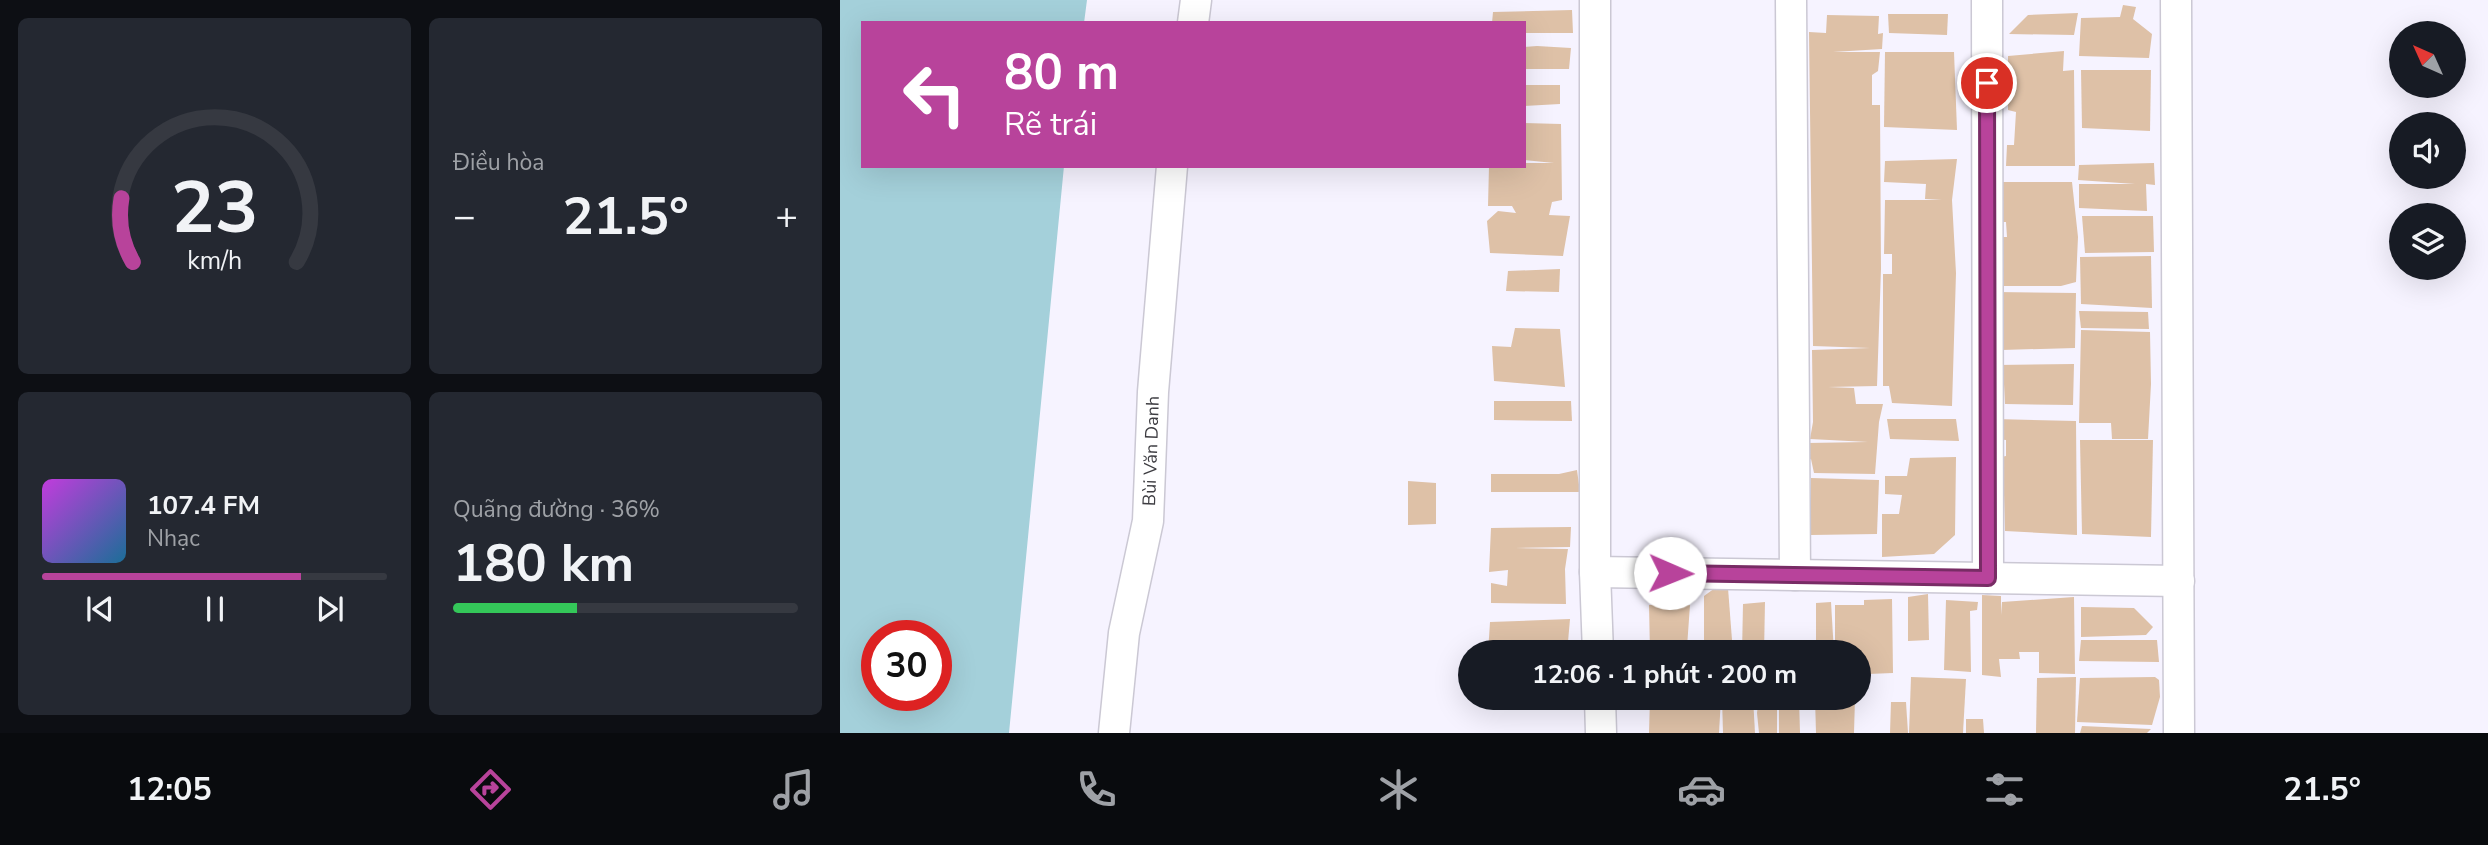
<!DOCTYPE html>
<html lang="vi">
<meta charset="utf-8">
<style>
:root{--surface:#171b24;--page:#242831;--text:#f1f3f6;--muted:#9ea1a6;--line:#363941;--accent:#b8439b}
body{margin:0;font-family:"Nunito Sans",sans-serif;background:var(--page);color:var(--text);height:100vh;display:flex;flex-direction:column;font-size:26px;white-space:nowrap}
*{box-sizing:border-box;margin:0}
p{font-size:23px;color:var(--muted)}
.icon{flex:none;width:38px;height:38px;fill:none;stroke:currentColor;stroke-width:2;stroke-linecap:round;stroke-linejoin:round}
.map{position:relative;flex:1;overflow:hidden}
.side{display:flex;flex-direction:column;gap:18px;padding:18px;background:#0d0f14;width:840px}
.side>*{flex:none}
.banner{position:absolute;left:21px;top:21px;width:665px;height:147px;border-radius:0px;box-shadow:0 7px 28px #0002;background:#b8439b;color:#fff;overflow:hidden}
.needle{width:46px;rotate:315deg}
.buttons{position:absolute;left:1549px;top:21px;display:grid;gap:14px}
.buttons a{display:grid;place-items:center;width:77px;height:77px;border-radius:50%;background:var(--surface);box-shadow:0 7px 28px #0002;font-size:35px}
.speed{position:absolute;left:21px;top:620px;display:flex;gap:14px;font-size:35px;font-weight:700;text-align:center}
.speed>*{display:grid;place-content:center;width:91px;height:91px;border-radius:50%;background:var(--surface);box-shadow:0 7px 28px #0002;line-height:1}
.speed .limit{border:10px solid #d22;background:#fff;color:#111}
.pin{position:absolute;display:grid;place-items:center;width:60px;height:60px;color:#fff;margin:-30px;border:4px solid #fff;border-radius:50%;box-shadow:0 2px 7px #0007}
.me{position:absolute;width:77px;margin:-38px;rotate:91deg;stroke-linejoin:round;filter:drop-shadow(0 0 5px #0008)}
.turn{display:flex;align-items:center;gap:24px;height:147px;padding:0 28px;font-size:32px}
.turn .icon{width:91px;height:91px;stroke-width:2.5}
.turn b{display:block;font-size:49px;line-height:60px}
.big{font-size:52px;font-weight:700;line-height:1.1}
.side .widget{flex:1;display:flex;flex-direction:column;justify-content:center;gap:10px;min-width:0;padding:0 24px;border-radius:10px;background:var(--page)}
.side .dial{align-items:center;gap:0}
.dial svg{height:182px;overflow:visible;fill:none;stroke:var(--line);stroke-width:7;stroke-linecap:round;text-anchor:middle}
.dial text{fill:var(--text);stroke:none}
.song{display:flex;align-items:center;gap:21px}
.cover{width:84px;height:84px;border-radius:10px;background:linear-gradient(135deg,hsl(290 70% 55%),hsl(200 70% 35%))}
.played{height:7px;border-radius:4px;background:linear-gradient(90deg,var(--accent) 75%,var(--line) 75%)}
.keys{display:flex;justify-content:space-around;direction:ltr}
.heat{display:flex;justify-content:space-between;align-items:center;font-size:38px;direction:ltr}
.charge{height:10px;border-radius:5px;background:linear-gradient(90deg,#34c759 36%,var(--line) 0)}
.side .tiles{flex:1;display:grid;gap:18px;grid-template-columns:repeat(2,1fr)}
.trip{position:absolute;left:618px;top:640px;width:413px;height:70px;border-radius:35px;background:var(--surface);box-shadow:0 7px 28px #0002;font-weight:700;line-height:70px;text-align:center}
.tabs{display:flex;height:112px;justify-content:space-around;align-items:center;background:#090b0e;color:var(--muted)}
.tabs .icon{width:49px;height:49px}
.tabs .selected{color:var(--accent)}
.tabs b{font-size:32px;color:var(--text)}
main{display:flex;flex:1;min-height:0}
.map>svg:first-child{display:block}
</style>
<main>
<section class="side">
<div class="tiles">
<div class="widget dial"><svg viewBox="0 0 100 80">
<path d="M14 69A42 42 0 1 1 86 69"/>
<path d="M14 69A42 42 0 0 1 9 41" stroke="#b8439b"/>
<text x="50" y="56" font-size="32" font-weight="700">23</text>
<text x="50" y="72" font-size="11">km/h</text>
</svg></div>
<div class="widget"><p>Điều hòa</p>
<div class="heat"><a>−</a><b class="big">21.5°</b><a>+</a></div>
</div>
<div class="widget">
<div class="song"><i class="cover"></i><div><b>107.4 FM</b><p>Nhạc</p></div></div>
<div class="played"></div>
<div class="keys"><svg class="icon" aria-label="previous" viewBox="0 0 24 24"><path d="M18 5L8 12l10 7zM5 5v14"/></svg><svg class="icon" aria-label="pause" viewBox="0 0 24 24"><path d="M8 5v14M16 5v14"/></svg><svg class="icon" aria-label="next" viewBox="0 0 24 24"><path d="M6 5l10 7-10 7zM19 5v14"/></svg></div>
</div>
<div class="widget"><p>Quãng đường · 36%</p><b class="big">180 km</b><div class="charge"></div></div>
</div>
</section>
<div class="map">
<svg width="1648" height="733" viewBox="0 0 1648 733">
<rect width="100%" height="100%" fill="#f6f3ff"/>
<path fill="#a4d0da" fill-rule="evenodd" d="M0,0H247L244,23H23V166H224L169,733H0ZM37,635H96V695H37Z"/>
<g fill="#dec1a7">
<polygon points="1283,5 1296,7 1293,19 1312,34 1309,58 1239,56 1241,18 1280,17"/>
<polygon points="732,10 733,33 684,33 684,23 652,23 653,12"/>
<polygon points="1238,13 1234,35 1169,34 1188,15"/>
<polygon points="1048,14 1108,14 1107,35 1049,33"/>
<polygon points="987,15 1039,16 1038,34 1043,33 1042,49 993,52 1040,52 1038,71 1032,75 1032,105 1040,105 1041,269 1037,386 988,387 1014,388 1016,404 1043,404 1039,422 1035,474 974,473 971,459 966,461 967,443 1028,442 970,439 973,422 972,350 1030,348 973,346 969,32 986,33"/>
<polygon points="697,46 731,48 729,69 684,69 684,47"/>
<polygon points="1224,51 1223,71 1234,70 1235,166 1166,166 1167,145 1174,145 1176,112 1168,110 1168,56"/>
<polygon points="1045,52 1114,52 1117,130 1044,127"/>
<polygon points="1241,70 1311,70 1310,131 1242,128"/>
<polygon points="684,85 720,85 720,104 684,106"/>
<polygon points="684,123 721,124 722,200 712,202 709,215 730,216 723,256 650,253 647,221 658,211 676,213 672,206 648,206 649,166 684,166 684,163 714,163 684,160"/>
<polygon points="1117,159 1112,200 1116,273 1112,406 1052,403 1049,386 1043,386 1043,274 1052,274 1052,254 1044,254 1045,200 1102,200 1085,199 1086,184 1044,182 1045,161"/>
<polygon points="1314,163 1315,185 1306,184 1307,211 1239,208 1239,184 1295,184 1238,180 1239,165"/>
<polygon points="1163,182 1232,182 1238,237 1236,282 1221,286 1162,286 1163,237 1167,237 1166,222 1157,222"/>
<polygon points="1242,216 1313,216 1314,252 1245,253"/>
<polygon points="1311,256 1312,308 1241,304 1240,257"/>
<polygon points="720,269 719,292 666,291 668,271"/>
<polygon points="1156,292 1236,293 1235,348 1162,350 1163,330 1155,328"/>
<polygon points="1239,311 1308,312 1309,329 1241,328"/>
<polygon points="675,328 720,329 725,387 654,381 652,346 671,347"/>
<polygon points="1241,330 1310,332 1311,384 1308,439 1272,439 1271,423 1239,423"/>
<polygon points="1234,364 1233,405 1165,404 1164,384 1156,385 1157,365"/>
<polygon points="654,401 731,401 732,421 654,420"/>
<polygon points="1047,419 1116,419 1119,441 1050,439"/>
<polygon points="1155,419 1236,421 1237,535 1165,531 1164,495 1158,495 1161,457 1166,456 1166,440 1155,439"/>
<polygon points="1240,440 1313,440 1311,537 1242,534"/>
<polygon points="1116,457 1115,535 1094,554 1042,557 1042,514 1059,514 1062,495 1045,494 1045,476 1067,476 1070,458"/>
<polygon points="737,470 740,492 651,492 651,474 719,474"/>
<polygon points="971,478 1039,480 1037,534 971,535"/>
<polygon points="568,481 596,483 596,524 568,525"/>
<polygon points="731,527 730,547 675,548 728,549 725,569 726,604 651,603 651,583 667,586 668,570 649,572 651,528"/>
<polygon points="875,588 888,588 893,653 864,653 864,596"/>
<polygon points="1088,594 1089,640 1068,641 1068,597"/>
<polygon points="1142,595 1161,596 1161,615 1162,602 1234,597 1235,674 1199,673 1199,652 1179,652 1180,659 1159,659 1161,677 1142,675"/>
<polygon points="1052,599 1053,673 1028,674 1028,679 1018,679 1018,653 995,653 995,605 1024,605 1024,600"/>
<polygon points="1106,600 1138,602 1137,610 1130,611 1131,672 1104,670"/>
<polygon points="925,602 924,653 902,653 903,604"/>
<polygon points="991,602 994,653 976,653 976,603"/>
<polygon points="829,604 850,605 847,647 828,649 828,653 810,653 809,605"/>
<polygon points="1241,607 1294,608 1313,627 1306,635 1241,637"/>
<polygon points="730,619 727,653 648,653 650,622"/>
<polygon points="1241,640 1317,640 1319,662 1239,661"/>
<polygon points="1071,677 1126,679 1123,733 1069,733"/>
<polygon points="1236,677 1235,733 1196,733 1197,678"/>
<polygon points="1315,677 1319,680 1320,697 1312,725 1237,722 1240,678"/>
<polygon points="810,698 881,698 879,733 809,733"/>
<polygon points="882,698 913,698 915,733 883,733"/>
<polygon points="919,698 937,698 937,733 919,733 917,713"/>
<polygon points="939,698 959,698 960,733 939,733"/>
<polygon points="975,698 1015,698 1014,733 976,733"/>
<polygon points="1051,702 1066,702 1068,733 1050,733"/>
<polygon points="1126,719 1143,719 1144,733 1126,733"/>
<polygon points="1242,726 1311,729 1307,733 1240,733"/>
</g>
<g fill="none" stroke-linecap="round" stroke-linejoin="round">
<defs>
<g id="minor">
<polyline points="755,0 755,572 758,653"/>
<polyline points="951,0 955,575"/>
<polyline points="1147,0 1148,578"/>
<polyline points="1336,0 1339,733"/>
<polyline points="353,23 356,0"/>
<polyline points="755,572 1339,581"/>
<polyline points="760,698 761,733"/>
<polyline points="274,733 284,633 308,521 313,392 332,166"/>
</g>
</defs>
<use href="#minor" stroke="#cbc8d4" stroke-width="33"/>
<use href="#minor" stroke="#fff" stroke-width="30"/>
</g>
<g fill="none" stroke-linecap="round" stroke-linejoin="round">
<defs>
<polyline id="route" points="830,573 1148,578 1147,83"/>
</defs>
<use href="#route" stroke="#782c65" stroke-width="18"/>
<use href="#route" stroke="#b8439b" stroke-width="12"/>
</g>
<g text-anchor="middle" stroke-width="7" stroke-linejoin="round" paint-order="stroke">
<g font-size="18" fill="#3d3c41" stroke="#fff">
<text transform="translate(311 451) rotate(-88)" y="6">Bùi Văn Danh</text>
</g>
</g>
</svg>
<div class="buttons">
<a><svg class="needle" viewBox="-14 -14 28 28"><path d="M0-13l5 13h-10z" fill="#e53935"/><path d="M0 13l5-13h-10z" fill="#9ea1a6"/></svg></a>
<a><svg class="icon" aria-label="sound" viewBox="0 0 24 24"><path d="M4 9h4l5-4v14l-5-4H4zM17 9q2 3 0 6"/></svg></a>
<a><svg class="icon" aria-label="layers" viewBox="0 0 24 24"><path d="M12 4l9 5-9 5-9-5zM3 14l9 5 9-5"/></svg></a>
</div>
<div class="speed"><div class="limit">30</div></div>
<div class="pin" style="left:1147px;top:83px;background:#d93025"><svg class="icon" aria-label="arrive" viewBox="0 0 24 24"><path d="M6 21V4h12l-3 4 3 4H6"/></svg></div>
<svg class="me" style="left:830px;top:573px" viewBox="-20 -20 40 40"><circle r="19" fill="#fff"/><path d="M0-13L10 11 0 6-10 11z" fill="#b8439b"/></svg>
<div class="trip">12:06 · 1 phút · 200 m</div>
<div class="banner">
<div class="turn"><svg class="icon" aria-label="left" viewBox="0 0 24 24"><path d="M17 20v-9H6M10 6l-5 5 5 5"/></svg><div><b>80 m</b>Rẽ trái</div></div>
</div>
</div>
</main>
<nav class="tabs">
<b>12:05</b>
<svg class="icon selected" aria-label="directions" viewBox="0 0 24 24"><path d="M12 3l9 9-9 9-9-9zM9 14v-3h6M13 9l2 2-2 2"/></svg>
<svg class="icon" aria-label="music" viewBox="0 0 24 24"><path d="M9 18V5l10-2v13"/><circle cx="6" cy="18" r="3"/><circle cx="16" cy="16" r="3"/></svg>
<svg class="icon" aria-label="phone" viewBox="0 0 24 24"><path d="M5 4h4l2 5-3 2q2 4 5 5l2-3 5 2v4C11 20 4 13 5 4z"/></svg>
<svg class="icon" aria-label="climate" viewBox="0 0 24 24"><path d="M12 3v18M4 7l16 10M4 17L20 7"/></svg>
<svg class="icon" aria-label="car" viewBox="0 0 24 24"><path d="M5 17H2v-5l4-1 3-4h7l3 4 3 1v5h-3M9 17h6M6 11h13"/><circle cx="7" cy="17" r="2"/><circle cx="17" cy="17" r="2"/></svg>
<svg class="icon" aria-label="filters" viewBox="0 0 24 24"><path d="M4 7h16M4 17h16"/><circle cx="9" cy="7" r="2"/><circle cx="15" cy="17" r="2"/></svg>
<b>21.5°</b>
</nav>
